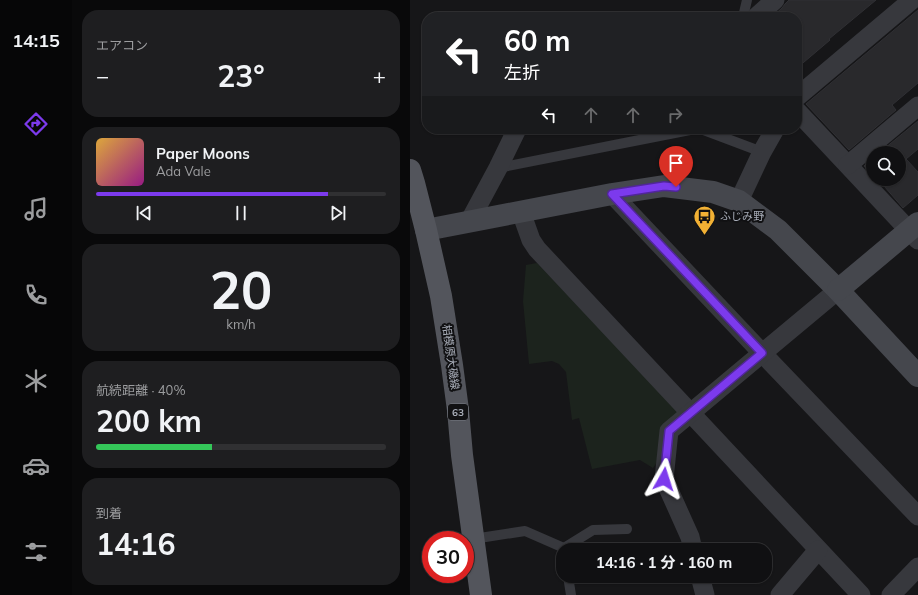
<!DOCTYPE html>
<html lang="ja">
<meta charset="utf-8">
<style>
:root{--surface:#101012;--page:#1e1e20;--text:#f1f3f6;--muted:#9c9d9f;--line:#303032;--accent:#7c3aed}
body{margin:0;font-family:Mulish,"Noto Sans JP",sans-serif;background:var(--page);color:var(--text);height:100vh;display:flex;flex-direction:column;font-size:15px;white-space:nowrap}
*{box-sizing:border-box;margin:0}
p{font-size:13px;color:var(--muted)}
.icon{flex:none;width:22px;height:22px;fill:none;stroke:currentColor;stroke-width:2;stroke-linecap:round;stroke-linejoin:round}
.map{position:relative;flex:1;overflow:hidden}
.details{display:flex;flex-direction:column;gap:10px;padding:10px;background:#09090a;width:338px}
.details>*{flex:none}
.top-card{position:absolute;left:12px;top:12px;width:380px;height:122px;border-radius:16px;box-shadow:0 1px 3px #0004,0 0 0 1px var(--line);background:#202124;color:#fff;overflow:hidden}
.controls{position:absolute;left:456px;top:146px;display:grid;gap:8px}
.controls a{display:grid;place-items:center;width:40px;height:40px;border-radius:50%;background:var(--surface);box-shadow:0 1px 3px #0004,0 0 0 1px var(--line);font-size:20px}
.speed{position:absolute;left:12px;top:531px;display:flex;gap:8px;font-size:20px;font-weight:700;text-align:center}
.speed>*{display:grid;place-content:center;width:52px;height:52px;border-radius:50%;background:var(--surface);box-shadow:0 1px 3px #0004,0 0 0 1px var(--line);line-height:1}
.speed .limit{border:6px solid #d22;background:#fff;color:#111}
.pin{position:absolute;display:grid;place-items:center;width:34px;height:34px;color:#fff;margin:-41px -17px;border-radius:50% 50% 50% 0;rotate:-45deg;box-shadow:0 0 4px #0007}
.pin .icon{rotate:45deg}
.me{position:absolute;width:44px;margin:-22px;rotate:6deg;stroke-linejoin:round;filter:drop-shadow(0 0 3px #0008)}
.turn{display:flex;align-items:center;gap:14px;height:84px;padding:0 16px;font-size:18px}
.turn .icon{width:52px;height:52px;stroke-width:2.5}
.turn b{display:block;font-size:28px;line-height:34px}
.lanes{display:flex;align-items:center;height:38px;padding:0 16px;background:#0003;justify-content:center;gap:20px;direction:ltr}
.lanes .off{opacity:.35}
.big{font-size:30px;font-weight:700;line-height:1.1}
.details .tile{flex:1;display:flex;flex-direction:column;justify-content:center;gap:6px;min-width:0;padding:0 14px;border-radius:16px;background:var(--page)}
.details .dial{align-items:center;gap:0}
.dial b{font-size:52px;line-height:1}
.song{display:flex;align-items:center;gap:12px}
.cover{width:48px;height:48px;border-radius:6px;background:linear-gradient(135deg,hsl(40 70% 55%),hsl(310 70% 35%))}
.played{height:4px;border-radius:2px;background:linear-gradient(90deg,var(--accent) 80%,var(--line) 80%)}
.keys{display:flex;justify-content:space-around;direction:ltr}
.heat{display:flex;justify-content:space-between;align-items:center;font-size:22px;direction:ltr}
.charge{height:6px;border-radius:3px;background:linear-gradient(90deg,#34c759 40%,var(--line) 0)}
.trip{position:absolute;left:146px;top:543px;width:216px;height:40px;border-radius:16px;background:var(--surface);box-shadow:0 1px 3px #0004,0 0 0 1px var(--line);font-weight:700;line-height:40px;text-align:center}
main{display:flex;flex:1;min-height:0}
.dock{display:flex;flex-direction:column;width:72px;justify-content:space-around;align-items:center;background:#060607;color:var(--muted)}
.dock .icon{width:28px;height:28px}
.dock .on{color:var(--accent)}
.dock b{font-size:18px;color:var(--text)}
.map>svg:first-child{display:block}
</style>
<main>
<nav class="dock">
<b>14:15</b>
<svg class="icon on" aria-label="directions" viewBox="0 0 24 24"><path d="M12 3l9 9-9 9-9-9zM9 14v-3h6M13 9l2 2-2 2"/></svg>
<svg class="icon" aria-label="music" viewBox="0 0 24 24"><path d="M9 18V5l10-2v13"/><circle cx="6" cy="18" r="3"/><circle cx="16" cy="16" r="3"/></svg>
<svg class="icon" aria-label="phone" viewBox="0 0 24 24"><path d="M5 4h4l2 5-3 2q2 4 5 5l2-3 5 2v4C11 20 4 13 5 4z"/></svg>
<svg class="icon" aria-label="climate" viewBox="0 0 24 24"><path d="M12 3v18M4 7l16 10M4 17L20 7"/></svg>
<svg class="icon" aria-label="car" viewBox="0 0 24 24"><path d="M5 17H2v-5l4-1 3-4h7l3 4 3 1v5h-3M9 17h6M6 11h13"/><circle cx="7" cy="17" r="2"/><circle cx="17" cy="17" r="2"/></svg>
<svg class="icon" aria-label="filters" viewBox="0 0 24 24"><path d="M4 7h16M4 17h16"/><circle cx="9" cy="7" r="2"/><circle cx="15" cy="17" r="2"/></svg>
</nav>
<section class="details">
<div class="tile"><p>エアコン</p>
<div class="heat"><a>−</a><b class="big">23°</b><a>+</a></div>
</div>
<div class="tile">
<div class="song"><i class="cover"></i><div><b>Paper Moons</b><p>Ada Vale</p></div></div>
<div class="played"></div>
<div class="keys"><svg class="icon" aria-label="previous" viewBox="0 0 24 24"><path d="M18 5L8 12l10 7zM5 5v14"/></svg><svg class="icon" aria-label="pause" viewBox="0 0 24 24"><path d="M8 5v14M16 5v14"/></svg><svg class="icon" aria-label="next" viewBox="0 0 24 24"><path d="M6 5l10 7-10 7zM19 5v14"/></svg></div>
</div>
<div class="tile dial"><b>20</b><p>km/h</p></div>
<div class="tile"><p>航続距離 · 40%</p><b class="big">200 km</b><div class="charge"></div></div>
<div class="tile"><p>到着</p><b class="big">14:16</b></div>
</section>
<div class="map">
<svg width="508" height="595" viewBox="0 0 508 595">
<rect width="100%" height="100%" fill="#161618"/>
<polygon fill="#1c231d" points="127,263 270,412 248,461 243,468 230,460 182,469 169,418 162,420 156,372 149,364 142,361 119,364 113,301 116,265"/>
<g fill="#29292c" stroke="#303034">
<polygon points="379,0 466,0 419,39 420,40 387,68 387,17 362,17 372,8 375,4"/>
<polygon points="508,10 508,83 482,105 486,110 439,150 396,104"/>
<polygon points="508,121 508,149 496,159 508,172 508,195 493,208 468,179 489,179 489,153 469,153"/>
<polygon points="463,158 463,176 454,166"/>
</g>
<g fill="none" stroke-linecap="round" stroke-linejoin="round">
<g stroke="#37383d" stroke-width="10">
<polyline points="333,17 337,0"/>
<polyline points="291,129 352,152"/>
<polyline points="88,168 285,129"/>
<polyline points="63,539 115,531 154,548 155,550"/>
<polyline points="154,548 183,530 217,529"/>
<polyline points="158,576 161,595"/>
</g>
<g stroke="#37383d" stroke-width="19">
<polyline points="346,17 365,0"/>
<polyline points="387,97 502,0"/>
<polyline points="387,111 508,240"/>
<polyline points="438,165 508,106"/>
<polyline points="202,194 352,353 508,516"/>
<polyline points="329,201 352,152 365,129"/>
<polyline points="111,212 121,240 127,249 451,595"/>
<polyline points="59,222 88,168 107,129"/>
<polyline points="283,550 280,537 254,479 259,431 428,290"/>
<polyline points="290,576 295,595"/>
<polyline points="370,595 408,550"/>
<polyline points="481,595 508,567"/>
</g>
<g stroke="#45474d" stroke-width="22">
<polyline points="16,230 202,194 254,186 303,192 329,201 368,230 428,290 508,376"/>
<polyline points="428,290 508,223"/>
</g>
<polyline stroke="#53555c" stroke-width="22" points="0,170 4,183 16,230 31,296 42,365 48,410 52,455 71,595"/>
</g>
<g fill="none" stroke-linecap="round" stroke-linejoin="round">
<defs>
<polyline id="route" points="254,479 259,431 352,353 202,194 254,186 266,187"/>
</defs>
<use href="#route" stroke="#51269a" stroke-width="10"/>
<use href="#route" stroke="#7c3aed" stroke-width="7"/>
</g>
<defs>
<symbol id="bus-pin" viewBox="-11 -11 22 30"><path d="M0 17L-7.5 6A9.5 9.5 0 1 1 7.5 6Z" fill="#f2b134" stroke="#111113"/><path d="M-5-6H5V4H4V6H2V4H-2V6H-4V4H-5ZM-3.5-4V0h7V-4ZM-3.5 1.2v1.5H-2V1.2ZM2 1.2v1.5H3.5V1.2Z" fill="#111"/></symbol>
</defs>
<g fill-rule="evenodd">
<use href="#bus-pin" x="282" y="204" width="25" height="34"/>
</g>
<g text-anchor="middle" stroke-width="4" stroke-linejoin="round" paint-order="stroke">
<rect fill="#111113" stroke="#7b7e86" stroke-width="1" x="38" y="404" width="20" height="16" rx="3"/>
<g font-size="10" font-weight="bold" fill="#a8adb8">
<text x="48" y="416">63</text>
</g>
<g font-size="11" fill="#a8adb8" stroke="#111113" text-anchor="start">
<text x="310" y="220">ふじみ野</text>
</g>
<g font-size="11" fill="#a8adb8" stroke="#111113">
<text transform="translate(41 357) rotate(82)" y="4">相模原大磯線</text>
</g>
</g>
</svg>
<div class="controls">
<a><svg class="icon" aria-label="search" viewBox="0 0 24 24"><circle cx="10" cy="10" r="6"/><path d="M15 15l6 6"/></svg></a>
</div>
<div class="speed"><div class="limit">30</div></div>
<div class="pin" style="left:266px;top:187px;background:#d93025"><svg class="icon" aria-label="arrive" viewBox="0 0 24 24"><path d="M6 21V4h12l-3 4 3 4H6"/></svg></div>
<svg class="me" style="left:254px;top:479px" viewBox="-20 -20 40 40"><path d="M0-17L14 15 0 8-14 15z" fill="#7c3aed" stroke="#fff" stroke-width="4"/></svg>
<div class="trip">14:16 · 1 分 · 160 m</div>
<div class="top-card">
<div class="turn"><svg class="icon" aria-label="left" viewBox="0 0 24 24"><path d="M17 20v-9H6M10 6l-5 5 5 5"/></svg><div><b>60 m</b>左折</div></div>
<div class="lanes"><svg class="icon" aria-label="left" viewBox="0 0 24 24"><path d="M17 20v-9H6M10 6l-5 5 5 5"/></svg><svg class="icon off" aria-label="ahead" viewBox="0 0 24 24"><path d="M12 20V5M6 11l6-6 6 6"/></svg><svg class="icon off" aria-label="ahead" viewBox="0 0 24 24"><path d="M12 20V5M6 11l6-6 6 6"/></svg><svg class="icon off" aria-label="right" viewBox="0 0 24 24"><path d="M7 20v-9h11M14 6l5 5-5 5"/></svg></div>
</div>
</div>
</main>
